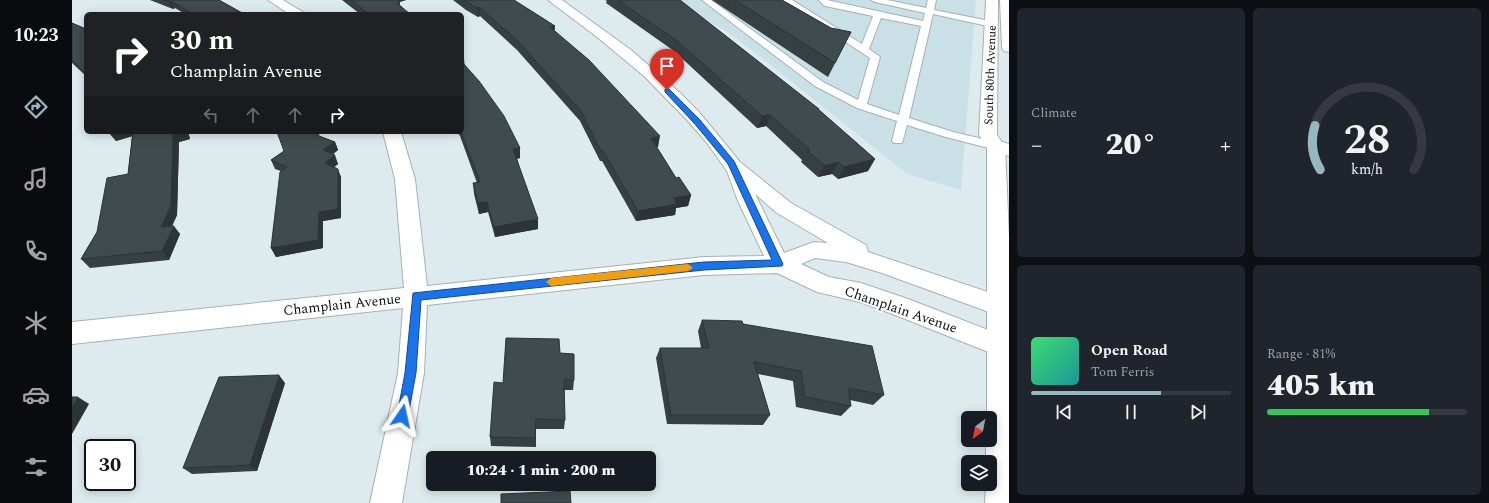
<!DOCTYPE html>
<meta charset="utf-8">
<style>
:root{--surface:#171b24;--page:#20242c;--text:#f1f3f6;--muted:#9ea1a6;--line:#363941;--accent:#96b7bf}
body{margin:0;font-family:Spectral,serif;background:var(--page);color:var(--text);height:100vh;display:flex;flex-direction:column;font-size:15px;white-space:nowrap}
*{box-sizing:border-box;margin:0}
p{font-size:13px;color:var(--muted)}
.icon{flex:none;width:22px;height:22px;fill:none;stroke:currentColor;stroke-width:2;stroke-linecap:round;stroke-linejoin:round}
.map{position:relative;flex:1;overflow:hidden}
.sheet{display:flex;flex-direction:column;gap:8px;padding:8px;background:#0d0f14;width:480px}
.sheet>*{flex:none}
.top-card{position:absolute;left:12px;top:12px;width:380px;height:122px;border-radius:6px;box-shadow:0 2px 10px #0003;background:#202124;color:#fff;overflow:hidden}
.needle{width:26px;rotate:212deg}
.tools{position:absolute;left:889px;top:411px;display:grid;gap:8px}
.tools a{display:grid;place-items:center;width:36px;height:36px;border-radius:6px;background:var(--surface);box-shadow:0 2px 10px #0003;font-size:20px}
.speed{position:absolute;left:12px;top:439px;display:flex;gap:8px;font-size:20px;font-weight:700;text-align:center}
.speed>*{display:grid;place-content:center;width:52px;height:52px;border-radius:50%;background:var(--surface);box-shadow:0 2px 10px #0003;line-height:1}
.speed .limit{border:2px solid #111;border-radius:6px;background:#fff;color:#111}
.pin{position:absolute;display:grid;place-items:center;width:34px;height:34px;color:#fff;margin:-41px -17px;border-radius:50% 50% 50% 0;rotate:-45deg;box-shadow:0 0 4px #0007}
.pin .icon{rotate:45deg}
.me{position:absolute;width:44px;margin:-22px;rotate:11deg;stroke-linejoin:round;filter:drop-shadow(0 0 3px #0008)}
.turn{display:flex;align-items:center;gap:14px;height:84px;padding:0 20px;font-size:18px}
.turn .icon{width:52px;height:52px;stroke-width:2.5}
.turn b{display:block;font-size:28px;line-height:34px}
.lanes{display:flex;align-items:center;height:38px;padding:0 20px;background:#0003;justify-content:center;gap:20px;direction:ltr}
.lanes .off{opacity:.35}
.big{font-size:30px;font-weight:800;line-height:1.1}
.sheet .tile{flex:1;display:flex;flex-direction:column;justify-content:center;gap:6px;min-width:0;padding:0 14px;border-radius:6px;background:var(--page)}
.sheet .dial{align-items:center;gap:0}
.dial svg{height:104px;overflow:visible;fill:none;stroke:var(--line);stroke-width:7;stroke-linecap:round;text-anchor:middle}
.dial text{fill:var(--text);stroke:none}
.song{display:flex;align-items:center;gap:12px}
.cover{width:48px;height:48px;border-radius:6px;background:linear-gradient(135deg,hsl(140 70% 55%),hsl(180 70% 35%))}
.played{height:4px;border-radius:2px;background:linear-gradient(90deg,var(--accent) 65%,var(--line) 65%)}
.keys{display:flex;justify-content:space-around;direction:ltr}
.heat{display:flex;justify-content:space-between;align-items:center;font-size:22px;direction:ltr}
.charge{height:6px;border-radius:3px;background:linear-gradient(90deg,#34c759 81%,var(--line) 0)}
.sheet .tiles{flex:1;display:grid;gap:8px;grid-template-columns:repeat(2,1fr)}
.trip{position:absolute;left:354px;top:451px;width:230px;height:40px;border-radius:6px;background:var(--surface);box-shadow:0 2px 10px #0003;font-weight:800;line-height:40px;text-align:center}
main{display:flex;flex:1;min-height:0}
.tab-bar{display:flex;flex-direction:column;width:72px;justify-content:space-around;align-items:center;background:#090b0e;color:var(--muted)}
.tab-bar .icon{width:28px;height:28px}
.tab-bar .selected{color:var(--accent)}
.tab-bar b{font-size:18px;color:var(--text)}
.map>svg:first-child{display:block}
</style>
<main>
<nav class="tab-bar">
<b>10:23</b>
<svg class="icon selected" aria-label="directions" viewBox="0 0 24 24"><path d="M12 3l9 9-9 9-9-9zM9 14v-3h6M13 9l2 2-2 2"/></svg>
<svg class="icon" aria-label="music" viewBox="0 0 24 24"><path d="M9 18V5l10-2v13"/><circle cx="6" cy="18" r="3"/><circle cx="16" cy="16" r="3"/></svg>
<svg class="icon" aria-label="phone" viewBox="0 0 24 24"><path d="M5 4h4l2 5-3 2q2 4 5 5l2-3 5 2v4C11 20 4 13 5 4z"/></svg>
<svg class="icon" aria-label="climate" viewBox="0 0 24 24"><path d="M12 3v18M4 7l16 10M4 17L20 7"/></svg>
<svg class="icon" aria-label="car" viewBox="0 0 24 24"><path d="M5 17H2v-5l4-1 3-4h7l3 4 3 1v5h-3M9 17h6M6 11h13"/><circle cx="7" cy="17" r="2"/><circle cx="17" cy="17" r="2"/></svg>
<svg class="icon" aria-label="filters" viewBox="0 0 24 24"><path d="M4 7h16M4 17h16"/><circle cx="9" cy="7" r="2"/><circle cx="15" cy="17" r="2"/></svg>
</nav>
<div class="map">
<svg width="937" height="503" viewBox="0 0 937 503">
<rect width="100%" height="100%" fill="#ddebef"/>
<polygon fill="#c9e0e6" points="603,0 904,0 889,190 835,174 690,58 658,34"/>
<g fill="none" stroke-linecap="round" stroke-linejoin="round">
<defs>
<path id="lane" d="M630,0H639L751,82L786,100L798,58L710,0H720L790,44L801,16L753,6L746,0H755L851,21L853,13L803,2L799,0H815L854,8L856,0H864L862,10L923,22L924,24L920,27L861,14L837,118L881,132L928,143L930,146L924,150L874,137L835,125L830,143H822L820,141L825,121L785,108L743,86ZM809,18L849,26L827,115L795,104L808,57L797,49Z"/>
<g id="street">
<polygon points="196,0 211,0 234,14 217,14"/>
<path d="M476,0H490L559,50L606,91L627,112L668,162L719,203L794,245L796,252L937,299V312L928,316L810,273L774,262L743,258L729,264L757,277L789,283L836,299L937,338V354L929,357L818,313L788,302L745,292L705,273L632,275L355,305L352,373L330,503H298L326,373L331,308L0,344V322L332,288L323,179L311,132H329L343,179L355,286L632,257L692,256L666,201L655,171L635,143L615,120L572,76L525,37ZM683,194L705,213L756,243L742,242L712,253Z"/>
<polygon points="924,140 937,144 937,156 918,150 915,146 918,142"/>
</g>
<g id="secondary">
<polygon points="914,0 926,0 925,135 933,146 937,237 937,503 913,503 914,484 918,484 918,462 914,462 914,440 918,440 918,418 915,418 915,146 907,135"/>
<polygon points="928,0 937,0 937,52 932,51 930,48"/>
</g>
</defs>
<use href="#lane" stroke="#a4b1b5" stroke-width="2"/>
<use href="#street" stroke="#a4b1b5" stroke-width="2"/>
<use href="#secondary" stroke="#a4b1b5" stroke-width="2"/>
<use href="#lane" fill="#fff" fill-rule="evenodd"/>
<use href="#street" fill="#fff" fill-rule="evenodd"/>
<use href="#secondary" fill="#fff" fill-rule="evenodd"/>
</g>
<g fill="#364043">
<polygon points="78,0 147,0 172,14 113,14 103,8 101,9"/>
<polygon points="270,0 334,0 328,2 328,6 338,14 288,14"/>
<polygon points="381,0 442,0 483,26 482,31 586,147 585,147 604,178 619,195 616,206 604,208 603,215 564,221 530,161 528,161 508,121 445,50 408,16 406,17 394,10"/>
<polygon points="533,0 608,0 747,110 803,159 796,171 766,179 760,174 746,177 729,162 730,160 694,126 685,128 602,51 534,3 535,1"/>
<polygon points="640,0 710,0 759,28 779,32 756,77"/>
<polygon points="0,23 14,29 14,76 0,63"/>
<polygon points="392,65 448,148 448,158 445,159 466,229 423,237 416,212 407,214 402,194 401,183 405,183 388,136 385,132 390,132"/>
<polygon points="37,132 116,132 118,139 107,142 105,215 100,226 108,234 97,260 18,268 9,259 25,232 56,174 60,136 44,141"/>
<polygon points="247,136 263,142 266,150 261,154 266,164 262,167 269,177 269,218 251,221 251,248 204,257 199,248 209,171 203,169 199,160 212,151"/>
<polygon points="630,320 671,324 812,395 801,405 778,400 779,406 769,416 724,407 721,381 686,374 698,415 691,425 595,424 584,358 588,348 629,348 626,331"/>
<polygon points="488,353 502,380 501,390 492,390 493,420 492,429 464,429 464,447 419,446 418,437 431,383"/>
<polygon points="213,383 185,471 120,474 111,468"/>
</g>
<g fill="#2c3437">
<polygon points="319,0 334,0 320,4"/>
<polygon points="99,1 103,8 101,9 97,2"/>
<polygon points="407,7 408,16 406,17 405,8"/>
<polygon points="483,26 482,35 478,27"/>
<polygon points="392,59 393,69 390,70 390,60"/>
<polygon points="698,115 694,126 685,128 690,116"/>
<polygon points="39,132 66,132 68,134 44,141 37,133"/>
<polygon points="108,132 116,132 118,139 107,142 105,215 96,235 89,227 101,134"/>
<polygon points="588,136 586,147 577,148 579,138"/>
<polygon points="263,142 266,150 255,159 251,150"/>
<polygon points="448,148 448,158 442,159 441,149"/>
<polygon points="263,155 266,164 256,172 253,163"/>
<polygon points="803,159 796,171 766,179 772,167"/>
<polygon points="766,162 760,174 746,177 753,166"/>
<polygon points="266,169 269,177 269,218 251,221 251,248 204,257 199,248"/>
<polygon points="619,195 616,206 604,208 603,215 564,221 566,211 602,198"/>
<polygon points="415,202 416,212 407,214 406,203"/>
<polygon points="466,219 466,229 423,237 422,227"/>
<polygon points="102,226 108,234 97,260 90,251"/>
<polygon points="207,375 213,383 185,471 178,465"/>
<polygon points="6,397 17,404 0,434 0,407"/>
</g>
<g fill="#3f4b4e" stroke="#2c3437">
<polygon points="92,0 147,0 172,14 121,14 99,1 97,2"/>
<polygon points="279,0 325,0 328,2 325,3 338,14 297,14"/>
<polygon points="392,0 442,0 483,26 478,27 517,60 588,136 579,138 604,178 607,177 619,195 602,198 605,204 566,211 531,151 529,151 509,111 445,40 407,7 405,8"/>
<polygon points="546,0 608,0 747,109 746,109 803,159 772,167 766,162 753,166 735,150 738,150 698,115 690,116 604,40"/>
<polygon points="663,0 710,0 759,28 779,32 763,63"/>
<polygon points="0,23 14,29 14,74 0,60"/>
<polygon points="390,62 407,81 432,116 448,148 441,149 466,219 422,227 415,202 406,203 401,183 408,182 389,132 390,132"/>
<polygon points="61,132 108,132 101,134 99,206 89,227 102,226 90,251 9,259 25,232 35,178 56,174"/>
<polygon points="205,132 246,132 247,136 263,142 251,150 263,155 253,163 266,169 266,209 247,212 246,240 199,248 208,172 215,167 199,160 212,151"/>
<polygon points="630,320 670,321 671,324 800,346 812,395 776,388 779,406 733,397 729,371 682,362 698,415 599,415 588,348 637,348"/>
<polygon points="434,338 487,339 488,353 502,354 502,380 492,380 493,420 464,419 463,438 418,437 422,382 431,383"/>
<polygon points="207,375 178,465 111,468 147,377"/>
<polygon points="0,397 6,397 0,407"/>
<polygon points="498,491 499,503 429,503 429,494"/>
</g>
<polygon fill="#1a73e8" stroke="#114b97" points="593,89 597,89 628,120 662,161 711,264 710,266 632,270 349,300 344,373 336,416 335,420 330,422 326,420 325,416 333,373 341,293 632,262 700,260 656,164 622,123 593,92"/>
<polygon fill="#f59e0b" points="616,264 621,268 616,271 479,286 474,282 479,278"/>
<g text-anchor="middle" stroke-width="4" stroke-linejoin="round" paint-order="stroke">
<g font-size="12" fill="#090e0f" stroke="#fff">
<text transform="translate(918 75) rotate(-88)" y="4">South 80th Avenue</text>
</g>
<g font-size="14" fill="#090e0f" stroke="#fff">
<text transform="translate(270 304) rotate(-6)" y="5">Champlain Avenue</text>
<text transform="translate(829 309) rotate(19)" y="5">Champlain Avenue</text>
</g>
</g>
</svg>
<div class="tools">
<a><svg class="needle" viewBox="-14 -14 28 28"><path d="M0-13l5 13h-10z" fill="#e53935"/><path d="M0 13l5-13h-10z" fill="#9ea1a6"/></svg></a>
<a><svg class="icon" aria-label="layers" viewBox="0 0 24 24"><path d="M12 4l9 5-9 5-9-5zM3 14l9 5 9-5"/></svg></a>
</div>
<div class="speed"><div class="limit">30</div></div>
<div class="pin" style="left:595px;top:90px;background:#d93025"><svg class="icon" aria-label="arrive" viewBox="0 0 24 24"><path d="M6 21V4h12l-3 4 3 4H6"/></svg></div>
<svg class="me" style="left:330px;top:416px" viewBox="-20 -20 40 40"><path d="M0-17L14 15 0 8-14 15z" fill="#1a73e8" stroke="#fff" stroke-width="4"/></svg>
<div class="trip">10:24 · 1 min · 200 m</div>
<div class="top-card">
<div class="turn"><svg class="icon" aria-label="right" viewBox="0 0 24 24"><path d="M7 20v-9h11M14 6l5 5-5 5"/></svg><div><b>30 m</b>Champlain Avenue</div></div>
<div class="lanes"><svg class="icon off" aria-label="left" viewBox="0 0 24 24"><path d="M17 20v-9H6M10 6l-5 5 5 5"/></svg><svg class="icon off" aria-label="ahead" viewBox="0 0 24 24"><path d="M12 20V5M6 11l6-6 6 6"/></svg><svg class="icon off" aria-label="ahead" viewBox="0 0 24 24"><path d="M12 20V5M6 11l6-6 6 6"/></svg><svg class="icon" aria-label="right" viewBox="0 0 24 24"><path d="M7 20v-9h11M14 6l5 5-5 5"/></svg></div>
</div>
</div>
<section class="sheet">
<div class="tiles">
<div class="tile"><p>Climate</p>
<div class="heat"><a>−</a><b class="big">20°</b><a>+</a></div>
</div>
<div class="tile dial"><svg viewBox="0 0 100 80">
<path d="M14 69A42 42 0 1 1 86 69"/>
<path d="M14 69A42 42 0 0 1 10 35" stroke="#96b7bf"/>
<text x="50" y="56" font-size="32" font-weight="700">28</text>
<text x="50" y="72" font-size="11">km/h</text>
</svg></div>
<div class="tile">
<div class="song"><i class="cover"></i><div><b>Open Road</b><p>Tom Ferris</p></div></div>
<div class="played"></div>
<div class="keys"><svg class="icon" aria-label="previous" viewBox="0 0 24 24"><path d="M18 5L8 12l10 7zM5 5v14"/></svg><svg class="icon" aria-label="pause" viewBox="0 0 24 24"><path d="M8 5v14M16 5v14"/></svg><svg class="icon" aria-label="next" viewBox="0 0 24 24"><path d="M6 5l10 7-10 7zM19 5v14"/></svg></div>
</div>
<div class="tile"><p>Range · 81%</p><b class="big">405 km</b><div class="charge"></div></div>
</div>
</section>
</main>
